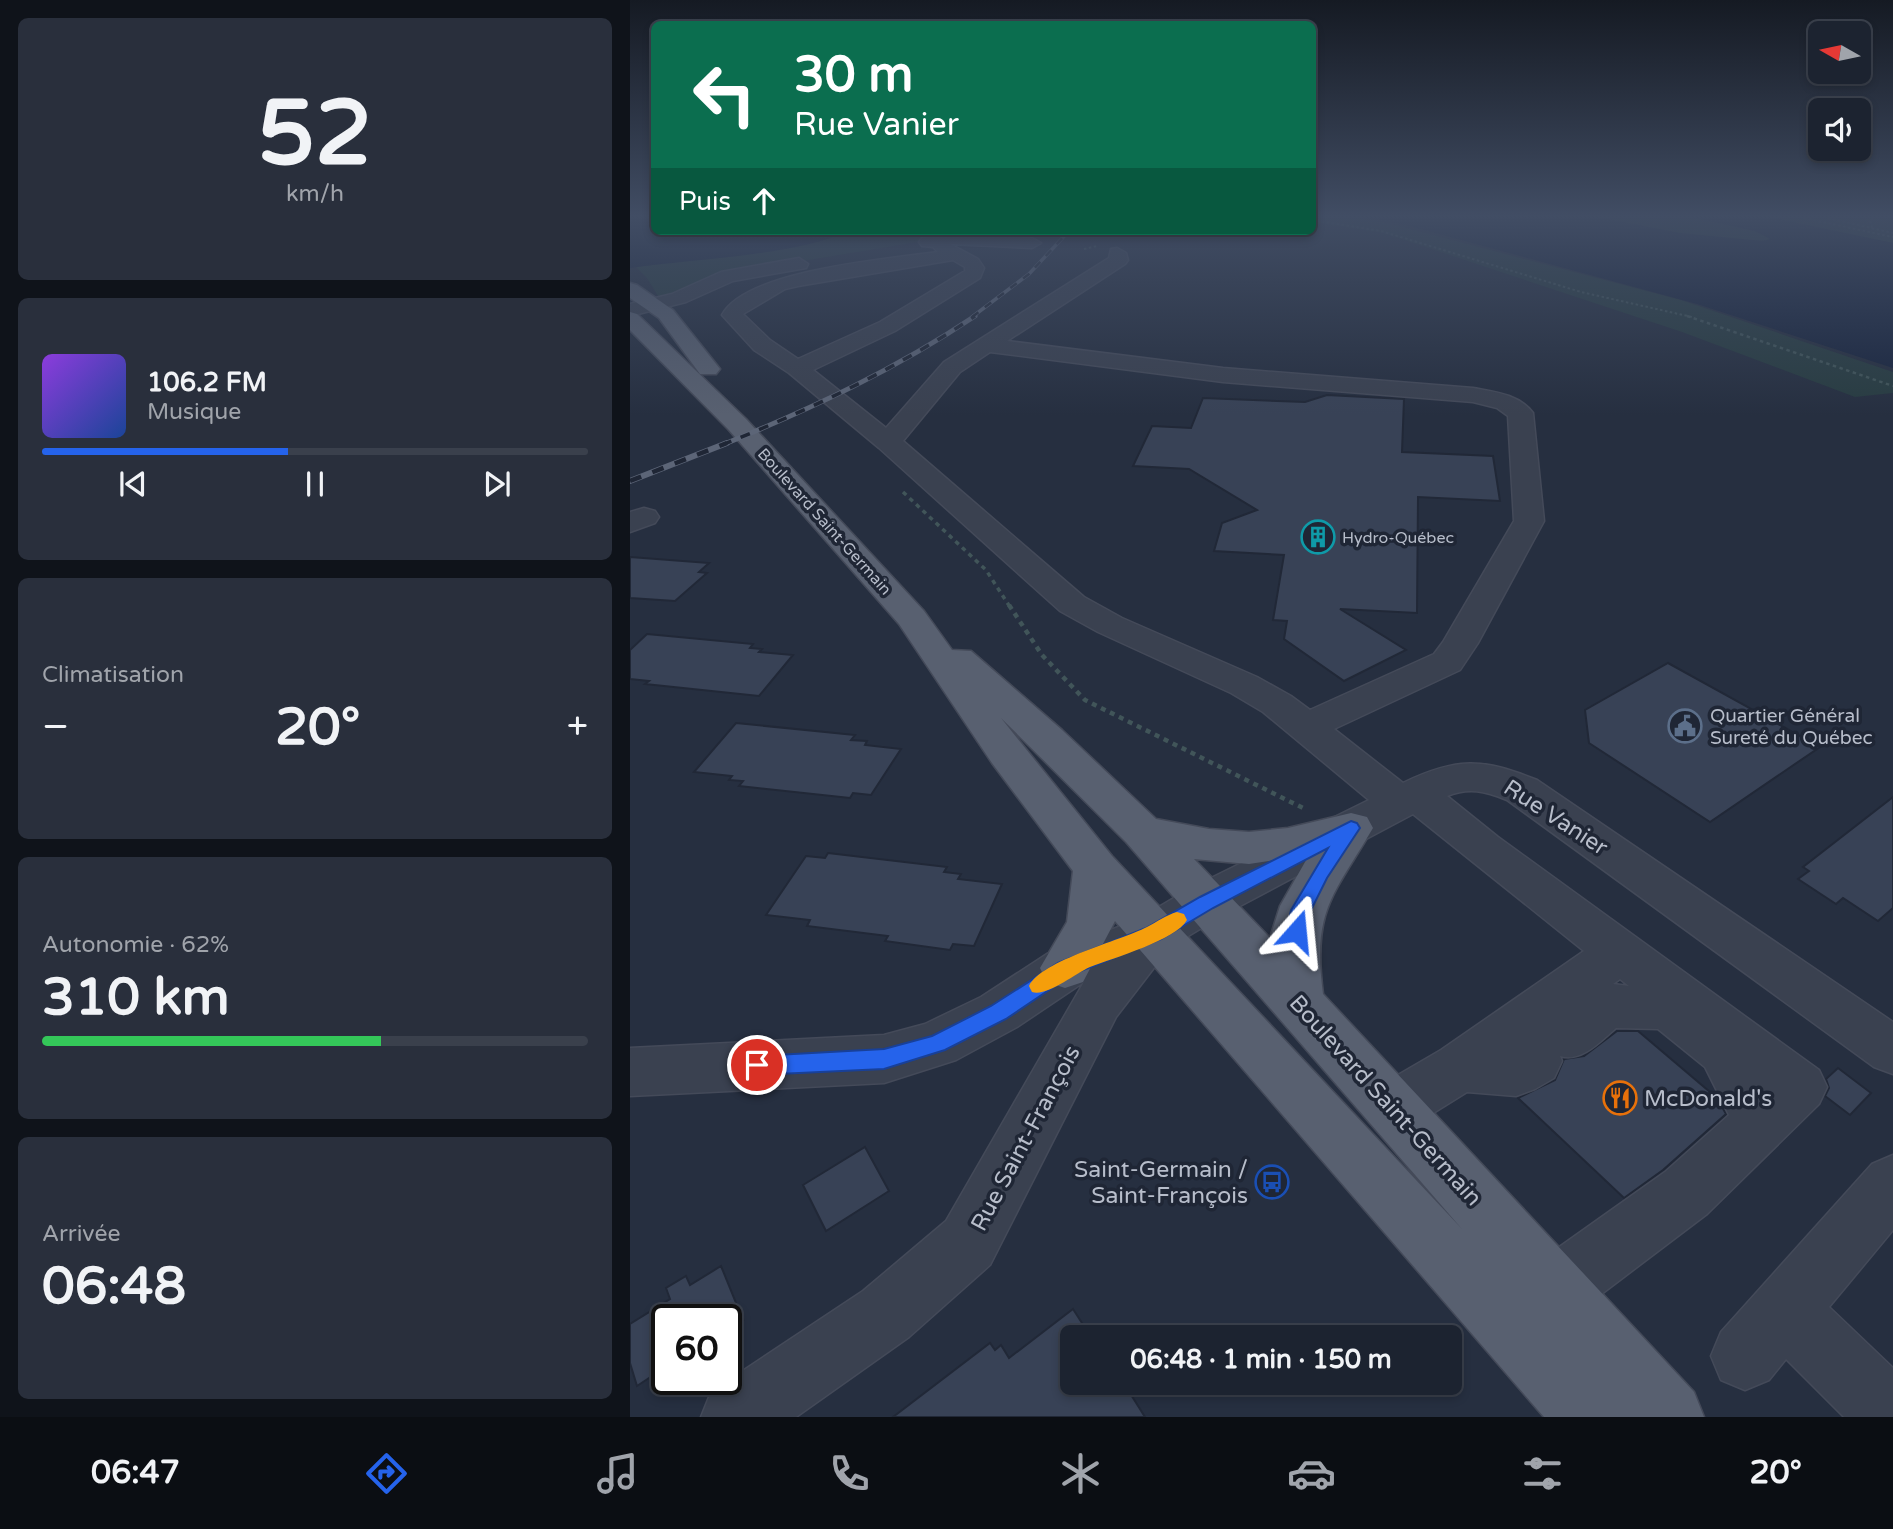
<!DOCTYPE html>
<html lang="fr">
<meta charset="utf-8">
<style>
:root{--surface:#1c2330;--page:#292f3c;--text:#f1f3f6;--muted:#a0a4ab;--line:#3a404c;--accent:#2563eb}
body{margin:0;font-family:"Varela Round",sans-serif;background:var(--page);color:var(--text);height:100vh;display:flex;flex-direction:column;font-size:26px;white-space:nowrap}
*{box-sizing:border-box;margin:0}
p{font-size:23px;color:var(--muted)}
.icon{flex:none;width:38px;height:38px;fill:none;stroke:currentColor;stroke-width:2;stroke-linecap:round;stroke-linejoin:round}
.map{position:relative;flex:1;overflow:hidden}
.side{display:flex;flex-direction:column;gap:18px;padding:18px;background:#0f131a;width:630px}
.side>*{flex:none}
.guide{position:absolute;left:21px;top:21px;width:665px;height:214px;border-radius:10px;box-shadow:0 4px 10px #0003,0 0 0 2px var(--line);background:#0b6e4f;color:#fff;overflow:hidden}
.needle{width:46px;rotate:279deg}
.fabs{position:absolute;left:1178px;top:21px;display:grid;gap:14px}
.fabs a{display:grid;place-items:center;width:63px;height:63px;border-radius:10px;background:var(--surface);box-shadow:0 4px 10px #0003,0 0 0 2px var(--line);font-size:35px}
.speed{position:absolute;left:21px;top:1304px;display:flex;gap:14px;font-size:35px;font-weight:700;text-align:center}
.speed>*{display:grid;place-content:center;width:91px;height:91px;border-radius:50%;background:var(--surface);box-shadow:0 4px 10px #0003,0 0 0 2px var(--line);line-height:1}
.speed .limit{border:4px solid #111;border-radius:10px;background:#fff;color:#111}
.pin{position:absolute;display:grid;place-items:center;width:60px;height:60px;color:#fff;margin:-30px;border:4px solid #fff;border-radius:50%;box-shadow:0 2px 7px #0007}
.me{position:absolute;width:77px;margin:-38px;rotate:18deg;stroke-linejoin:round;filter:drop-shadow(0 0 5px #0008)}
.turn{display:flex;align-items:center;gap:24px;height:147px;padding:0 28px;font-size:32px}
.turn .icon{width:91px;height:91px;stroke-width:2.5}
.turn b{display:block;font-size:49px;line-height:60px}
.then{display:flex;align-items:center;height:66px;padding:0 28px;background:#0003;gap:14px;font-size:26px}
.big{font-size:52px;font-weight:800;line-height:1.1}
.side .card{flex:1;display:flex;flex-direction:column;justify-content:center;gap:10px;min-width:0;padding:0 24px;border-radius:10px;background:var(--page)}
.side .dial{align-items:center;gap:0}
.dial b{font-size:91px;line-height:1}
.song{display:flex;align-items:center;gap:21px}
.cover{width:84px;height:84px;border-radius:10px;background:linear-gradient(135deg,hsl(270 70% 55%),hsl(220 70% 35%))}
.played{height:7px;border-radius:4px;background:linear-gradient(90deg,var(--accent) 45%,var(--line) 45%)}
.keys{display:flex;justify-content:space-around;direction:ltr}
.heat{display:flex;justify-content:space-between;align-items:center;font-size:38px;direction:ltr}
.charge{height:10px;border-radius:5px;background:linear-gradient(90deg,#34c759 62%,var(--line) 0)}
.trip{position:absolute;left:430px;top:1325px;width:402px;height:70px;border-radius:10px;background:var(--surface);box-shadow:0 4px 10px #0003,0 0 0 2px var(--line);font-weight:800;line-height:70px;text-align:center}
.tabs{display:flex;height:112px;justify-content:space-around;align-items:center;background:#0b0e13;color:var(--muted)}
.tabs .icon{width:49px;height:49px}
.tabs .selected{color:var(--accent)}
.tabs b{font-size:32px;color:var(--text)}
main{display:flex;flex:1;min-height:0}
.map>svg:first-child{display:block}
</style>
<main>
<section class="side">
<div class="card dial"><b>52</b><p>km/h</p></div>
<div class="card">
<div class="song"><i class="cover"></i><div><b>106.2 FM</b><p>Musique</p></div></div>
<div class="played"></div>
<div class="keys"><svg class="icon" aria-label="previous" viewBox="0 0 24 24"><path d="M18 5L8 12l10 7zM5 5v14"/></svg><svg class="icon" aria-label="pause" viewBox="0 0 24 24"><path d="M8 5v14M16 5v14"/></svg><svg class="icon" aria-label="next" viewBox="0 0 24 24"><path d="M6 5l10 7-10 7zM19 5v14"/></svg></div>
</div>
<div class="card"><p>Climatisation</p>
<div class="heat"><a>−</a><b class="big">20°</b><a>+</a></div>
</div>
<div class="card"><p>Autonomie · 62%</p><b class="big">310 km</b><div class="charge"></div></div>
<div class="card"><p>Arrivée</p><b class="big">06:48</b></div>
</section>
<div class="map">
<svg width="1263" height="1417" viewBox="0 0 1263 1417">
<rect width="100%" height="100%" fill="#262f40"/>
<g fill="#283c41">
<polygon points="682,217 723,217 761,224 1051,300 1263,372 1263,393 1225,397 1052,332 753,233 683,222"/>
<path d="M967,217H1062L1125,231L1141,239C1102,248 1009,225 967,217Z"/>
<polygon points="1138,217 1263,217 1263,243"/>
<path d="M220,231H405L399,239L324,236L106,272L40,296H28L17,278L6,267C77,257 152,256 220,231Z"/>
</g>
<g fill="#19253e">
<path d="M0,217H24V231H220C158,257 68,258 0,268Z"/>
<polygon points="736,217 967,217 1050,233 1133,241 1140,239 1125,231 1062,217 1138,217 1263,243 1263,368 1067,304 776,225"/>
</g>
<g fill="#384256" stroke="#212837" stroke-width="2">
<polygon points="697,395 774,399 772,452 863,456 870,501 788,497 787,613 710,609 776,650 714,681 654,639 657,621 643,620 654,555 584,551 592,523 627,510 559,469 503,466 522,426 561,428 573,398 675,402"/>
<polygon points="0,557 79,563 69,572 77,573 45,601 0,598"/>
<polygon points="17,634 123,644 120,648 132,649 129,652 163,655 129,696 15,684 19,681 0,679 0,650"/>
<polygon points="1038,663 1190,747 1080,822 959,743 955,710"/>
<polygon points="106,723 225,735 221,740 237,741 235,745 271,749 241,795 223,793 220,798 109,786 113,781 99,780 102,776 64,772"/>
<polygon points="1263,797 1263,908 1248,921 1213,898 1206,904 1168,879 1179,871 1173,867"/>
<polygon points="198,853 317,867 314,872 331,874 328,879 372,884 344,946 323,944 320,950 255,941 258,936 177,926 180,920 136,915 176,856 195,858"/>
<polygon points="987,1031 1008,1031 1087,1098 1096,1114 1033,1170 994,1198 888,1098 925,1080 934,1059 954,1056"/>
<polygon points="1208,1068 1241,1093 1220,1115 1195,1096 1199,1088 1196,1079"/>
<polygon points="235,1147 259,1191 196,1231 173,1185"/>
<polygon points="91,1266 113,1320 37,1320 37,1366 7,1386 0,1363 0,1324 40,1299 36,1288 56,1276 60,1285"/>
<polygon points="443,1309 461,1337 443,1337 443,1382 493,1382 515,1417 263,1417 360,1343 365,1350 371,1345 379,1358"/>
</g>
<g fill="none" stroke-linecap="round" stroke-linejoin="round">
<defs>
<g id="minor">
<path d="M325,233L402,238L411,243L402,248L320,244L348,259L354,268L350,278L265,331L183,370L256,428L314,362L479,258L481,249L487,248L496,253L498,260L495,264L377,341L593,368L843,388C864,392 889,394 903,413L914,521L848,643L830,670L704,729L773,783C827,757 852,758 907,780L1263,1022V1074L1244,1067L877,800C855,791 839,787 817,796L868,837L1189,1070L1197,1087L1189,1104L1077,1214L949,1311C919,1323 911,1321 881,1309L872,1286L881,1263L904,1254L918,1255L1035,1172L1099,1115L1075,1067L1028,1029L986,1028C971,1041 951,1063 930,1056L932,1061L924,1078L905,1089L886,1096L837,1092L784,1125L764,1133L744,1125L736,1107L744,1089L811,1050L954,951L783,814L593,915L540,947L486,1017L360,1265L279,1337L166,1417H71L81,1392L233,1291L316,1221L454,982L387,1027L326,1060L254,1083L0,1096V1048L254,1035L295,1024L351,997L417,954L507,920L559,889L739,800L633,712L601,693L468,632L430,611L249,448L159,373L124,350L92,315C116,270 259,259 308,252L303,247L292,246L289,242L292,238ZM323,260L335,267V271L250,322L168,359L140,340L113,314L155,289L168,286ZM360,352L593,382L843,402L867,408L878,416L884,521L813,642L804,654L680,710L661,696L627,677L492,618L454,597L273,441L330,372ZM990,979L999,986L983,984Z"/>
<polygon points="169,258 178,264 176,268 103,281 56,302 0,316 0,304 42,294 91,272"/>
<polygon points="14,508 25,511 29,517 25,523 0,532 0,512"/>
<polygon points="1263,1155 1263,1230 1199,1307 1263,1368 1263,1417 1214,1417 1156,1359 1139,1380 1115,1390 1091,1380 1081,1356 1091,1332 1242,1164"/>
</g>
<g id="major">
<polygon points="0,283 7,285 43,310 90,369 86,374 70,374 29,318 0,298"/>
<path d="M0,312L7,314L116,419L294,611L322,650L341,651L432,730L526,819L579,829L619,832L658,828L721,813L737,817L743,828C703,896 682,910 693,994L1064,1392L1074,1417H914L485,921L453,982L435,988L417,982L410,968L437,922L443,871L362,763L269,624L98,429L0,330ZM371,718L496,842L832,1229L482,856ZM679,855L650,906L640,938L564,859L619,864Z"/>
</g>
</defs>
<use href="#minor" stroke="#444a59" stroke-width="3"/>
<use href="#major" stroke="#444a59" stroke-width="3"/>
<g stroke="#415559" stroke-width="2" stroke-dasharray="2.5 2.5" stroke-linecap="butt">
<polyline points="1169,217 1263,237"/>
<polyline points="1193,217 1263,233"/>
<polyline points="682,220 751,231 951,292 1062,317"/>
<polyline points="1242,228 1240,220 1244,217"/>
<polyline points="454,249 467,246"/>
</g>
<polyline stroke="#415559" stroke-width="2.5" stroke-dasharray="3.5 3.5" stroke-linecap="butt" points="1057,316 1263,386"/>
<polyline stroke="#415559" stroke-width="3.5" stroke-dasharray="4.5 4.5" stroke-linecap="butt" points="273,492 356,570 380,607"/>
<polyline stroke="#415559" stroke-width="4.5" stroke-dasharray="5 5" stroke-linecap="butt" points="379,605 412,655 455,700 675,809"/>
<use href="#minor" fill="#3a4150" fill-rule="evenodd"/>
<use href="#major" fill="#586070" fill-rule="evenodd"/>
<defs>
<polyline id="rail-far2" points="342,317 399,274 439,231"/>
<path id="rail-far1" d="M92,445C181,409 266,369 345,316"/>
<polyline id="rail" points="0,481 97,443"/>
</defs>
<use href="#rail-far2" stroke="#5c6577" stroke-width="3.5"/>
<use href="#rail-far1" stroke="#5c6577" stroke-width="5"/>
<use href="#rail" stroke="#5c6577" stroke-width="6"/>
<use href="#rail-far2" stroke="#1f2635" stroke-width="2.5" stroke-dasharray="8" stroke-linecap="butt"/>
<use href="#rail-far1" stroke="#1f2635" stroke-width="3.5" stroke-dasharray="10" stroke-linecap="butt"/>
<use href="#rail" stroke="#1f2635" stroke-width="4.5" stroke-dasharray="12" stroke-linecap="butt"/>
</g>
<linearGradient id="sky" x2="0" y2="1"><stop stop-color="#151a23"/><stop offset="0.52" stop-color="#414d64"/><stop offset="1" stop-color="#414d64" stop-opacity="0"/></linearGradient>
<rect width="1263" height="415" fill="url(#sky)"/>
<polygon fill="#2563eb" stroke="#184099" stroke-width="2" points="721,821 727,823 730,828 697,878 681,910 674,936 667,938 659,936 657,931 661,910 698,848 583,908 531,939 443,974 376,1019 315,1050 254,1069 127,1075 119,1072 116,1065 119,1058 127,1056 254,1049 302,1036 361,1006 428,963 516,928 570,897"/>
<path fill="#f59e0b" d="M547,912L554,914L557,920C546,940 483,958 460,967C444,974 417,997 402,992L399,986C412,960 490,941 517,927C527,922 536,915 547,912Z"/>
<defs>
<symbol id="building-ring" viewBox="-11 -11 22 22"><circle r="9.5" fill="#1f2635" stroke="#0f9aa8" stroke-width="1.5"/><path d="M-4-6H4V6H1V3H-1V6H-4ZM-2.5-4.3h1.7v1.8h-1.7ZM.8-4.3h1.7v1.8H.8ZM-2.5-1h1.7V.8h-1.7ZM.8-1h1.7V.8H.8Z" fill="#0f9aa8"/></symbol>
<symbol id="civic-ring" viewBox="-11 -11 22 22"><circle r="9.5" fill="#1f2635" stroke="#5c6f8a" stroke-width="1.5"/><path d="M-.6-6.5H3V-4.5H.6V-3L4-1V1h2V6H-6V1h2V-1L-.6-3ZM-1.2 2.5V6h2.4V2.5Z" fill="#5c6f8a"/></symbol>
<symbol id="restaurant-ring" viewBox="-11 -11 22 22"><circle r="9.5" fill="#1f2635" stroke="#e8710a" stroke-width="1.5"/><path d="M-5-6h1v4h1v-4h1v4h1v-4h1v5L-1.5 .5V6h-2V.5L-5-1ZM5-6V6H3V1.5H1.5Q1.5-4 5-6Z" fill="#e8710a"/></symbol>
<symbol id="bus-ring" viewBox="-11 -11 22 22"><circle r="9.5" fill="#1f2635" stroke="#1a4fb4" stroke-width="1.5"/><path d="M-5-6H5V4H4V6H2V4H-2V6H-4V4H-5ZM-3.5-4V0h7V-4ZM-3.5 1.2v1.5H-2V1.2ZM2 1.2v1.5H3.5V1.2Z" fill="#1a4fb4"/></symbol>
</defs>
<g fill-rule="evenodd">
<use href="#building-ring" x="669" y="518" width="38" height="38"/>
<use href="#civic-ring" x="1036" y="707" width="38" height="38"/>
<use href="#restaurant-ring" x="971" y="1079" width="38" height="38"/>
<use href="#bus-ring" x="623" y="1163" width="38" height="38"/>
</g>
<g text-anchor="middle" stroke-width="7" stroke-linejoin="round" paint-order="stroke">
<g font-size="16" fill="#b7bdca" stroke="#1f2635">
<text transform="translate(195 521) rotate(48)" y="6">Boulevard Saint-Germain</text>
</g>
<g font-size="16" fill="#b7bdca" stroke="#1f2635" text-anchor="start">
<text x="712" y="543">Hydro-Québec</text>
</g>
<g font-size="19" fill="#b7bdca" stroke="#1f2635" text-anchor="start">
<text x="1080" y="722">Quartier Général<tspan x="1080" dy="22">Sureté du Québec</tspan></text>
</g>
<g font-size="23" fill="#b7bdca" stroke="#1f2635">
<text transform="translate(926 817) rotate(33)" y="8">Rue Vanier</text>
<text transform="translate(756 1100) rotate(48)" y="8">Boulevard Saint-Germain</text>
<text transform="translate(395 1138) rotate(-62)" y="8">Rue Saint-François</text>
</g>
<g font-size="23" fill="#b7bdca" stroke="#1f2635" text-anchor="start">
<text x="1014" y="1106">McDonald's</text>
<text x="618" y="1177" text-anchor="end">Saint-Germain /<tspan x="618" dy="26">Saint-François</tspan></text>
</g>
</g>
</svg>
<div class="fabs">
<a><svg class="needle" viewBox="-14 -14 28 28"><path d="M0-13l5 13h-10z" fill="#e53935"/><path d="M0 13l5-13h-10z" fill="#a0a4ab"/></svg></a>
<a><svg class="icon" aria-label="sound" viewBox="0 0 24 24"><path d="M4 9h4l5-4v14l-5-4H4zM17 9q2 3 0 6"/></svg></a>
</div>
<div class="speed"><div class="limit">60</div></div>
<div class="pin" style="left:127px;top:1065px;background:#d93025"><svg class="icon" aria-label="arrive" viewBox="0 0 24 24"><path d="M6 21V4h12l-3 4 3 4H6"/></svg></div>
<svg class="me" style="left:667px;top:931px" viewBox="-20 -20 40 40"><path d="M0-17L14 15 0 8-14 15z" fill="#2563eb" stroke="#fff" stroke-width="4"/></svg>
<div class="trip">06:48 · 1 min · 150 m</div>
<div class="guide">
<div class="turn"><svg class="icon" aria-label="left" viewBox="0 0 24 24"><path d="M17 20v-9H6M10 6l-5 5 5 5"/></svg><div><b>30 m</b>Rue Vanier</div></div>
<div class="then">Puis<svg class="icon" aria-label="ahead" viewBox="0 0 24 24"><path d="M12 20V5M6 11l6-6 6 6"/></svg></div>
</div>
</div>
</main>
<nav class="tabs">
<b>06:47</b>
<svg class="icon selected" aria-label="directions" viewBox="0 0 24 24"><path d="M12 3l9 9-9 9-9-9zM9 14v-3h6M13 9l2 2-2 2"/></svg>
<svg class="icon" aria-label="music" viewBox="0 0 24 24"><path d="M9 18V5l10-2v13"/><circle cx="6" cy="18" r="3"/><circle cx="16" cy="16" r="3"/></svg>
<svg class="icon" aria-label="phone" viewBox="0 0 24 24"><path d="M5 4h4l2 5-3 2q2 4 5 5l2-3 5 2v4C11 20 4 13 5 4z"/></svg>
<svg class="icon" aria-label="climate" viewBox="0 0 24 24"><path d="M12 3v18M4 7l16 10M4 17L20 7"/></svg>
<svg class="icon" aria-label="car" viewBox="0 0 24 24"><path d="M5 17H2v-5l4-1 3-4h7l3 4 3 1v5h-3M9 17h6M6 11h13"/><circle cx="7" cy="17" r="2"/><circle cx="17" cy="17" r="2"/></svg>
<svg class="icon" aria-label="filters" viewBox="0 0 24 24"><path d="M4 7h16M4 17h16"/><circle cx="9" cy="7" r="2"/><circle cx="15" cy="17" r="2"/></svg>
<b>20°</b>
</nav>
